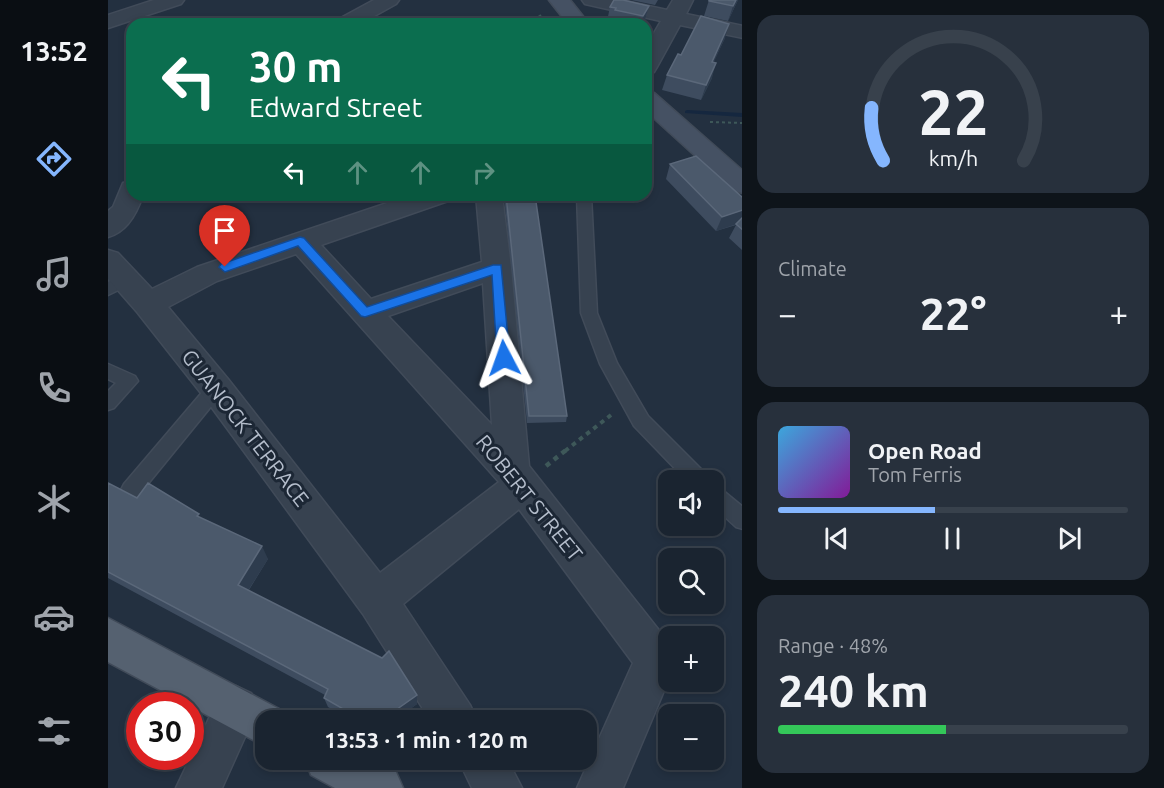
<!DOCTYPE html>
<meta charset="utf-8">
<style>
:root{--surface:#1a2430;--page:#27303c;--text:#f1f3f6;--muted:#9fa4ab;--line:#38414c;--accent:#85b6fe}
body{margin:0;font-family:Ubuntu,sans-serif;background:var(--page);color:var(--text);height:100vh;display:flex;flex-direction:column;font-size:22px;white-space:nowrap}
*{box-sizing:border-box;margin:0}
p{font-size:20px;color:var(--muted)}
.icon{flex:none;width:33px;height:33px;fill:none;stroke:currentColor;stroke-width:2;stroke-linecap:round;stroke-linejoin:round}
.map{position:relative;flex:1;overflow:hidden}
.details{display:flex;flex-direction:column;gap:15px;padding:15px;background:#0e141a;width:422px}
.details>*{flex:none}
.banner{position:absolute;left:18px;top:18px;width:526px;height:183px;border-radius:18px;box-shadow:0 3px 9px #0003,0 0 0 2px var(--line);background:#0b6e4f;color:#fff;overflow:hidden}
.tools{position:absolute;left:550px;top:470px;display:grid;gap:12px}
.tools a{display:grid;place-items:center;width:66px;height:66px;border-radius:12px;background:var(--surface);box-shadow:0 3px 9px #0003,0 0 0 2px var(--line);font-size:30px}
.speed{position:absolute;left:18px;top:692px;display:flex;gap:12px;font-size:30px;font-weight:700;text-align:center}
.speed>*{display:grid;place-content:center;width:78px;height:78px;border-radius:50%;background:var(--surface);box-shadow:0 3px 9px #0003,0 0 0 2px var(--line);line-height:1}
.speed .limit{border:9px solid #d22;background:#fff;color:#111}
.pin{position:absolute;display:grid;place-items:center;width:51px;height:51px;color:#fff;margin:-62px -26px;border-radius:50% 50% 50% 0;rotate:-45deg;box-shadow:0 0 6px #0007}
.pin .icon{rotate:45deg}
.me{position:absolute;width:66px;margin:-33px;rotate:356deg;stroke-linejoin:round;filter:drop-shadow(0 0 4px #0008)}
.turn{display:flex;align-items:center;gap:21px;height:126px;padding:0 24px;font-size:27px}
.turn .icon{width:78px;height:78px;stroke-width:2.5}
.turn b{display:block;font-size:42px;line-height:51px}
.lanes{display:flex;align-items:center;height:57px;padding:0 24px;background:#0003;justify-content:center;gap:30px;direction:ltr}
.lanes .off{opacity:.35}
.big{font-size:45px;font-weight:700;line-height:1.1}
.details .tile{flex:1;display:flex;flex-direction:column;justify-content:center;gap:9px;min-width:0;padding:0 21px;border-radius:18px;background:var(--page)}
.details .dial{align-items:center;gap:0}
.dial svg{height:156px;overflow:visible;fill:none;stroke:var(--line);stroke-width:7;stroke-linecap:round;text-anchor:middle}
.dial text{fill:var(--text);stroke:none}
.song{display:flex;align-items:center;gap:18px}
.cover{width:72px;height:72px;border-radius:9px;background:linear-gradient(135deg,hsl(200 70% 55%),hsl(290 70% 35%))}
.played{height:6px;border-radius:3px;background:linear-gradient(90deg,var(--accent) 45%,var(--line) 45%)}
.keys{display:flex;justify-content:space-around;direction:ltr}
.heat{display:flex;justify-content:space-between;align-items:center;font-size:33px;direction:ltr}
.charge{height:9px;border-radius:4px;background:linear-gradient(90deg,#34c759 48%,var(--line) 0)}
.trip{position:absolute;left:147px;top:710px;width:342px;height:60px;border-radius:18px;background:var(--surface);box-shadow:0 3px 9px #0003,0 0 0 2px var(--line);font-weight:700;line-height:60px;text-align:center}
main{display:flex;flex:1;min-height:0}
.tab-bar{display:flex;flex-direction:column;width:108px;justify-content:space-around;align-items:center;background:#0a0e13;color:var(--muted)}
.tab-bar .icon{width:42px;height:42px}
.tab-bar .current{color:var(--accent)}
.tab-bar b{font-size:27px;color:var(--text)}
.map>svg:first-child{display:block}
</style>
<main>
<nav class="tab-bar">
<b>13:52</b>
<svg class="icon current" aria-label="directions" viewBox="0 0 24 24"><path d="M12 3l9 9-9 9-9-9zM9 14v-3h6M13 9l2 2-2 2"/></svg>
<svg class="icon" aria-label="music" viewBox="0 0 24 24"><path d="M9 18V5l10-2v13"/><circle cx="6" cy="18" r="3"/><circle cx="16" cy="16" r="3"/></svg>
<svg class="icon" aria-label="phone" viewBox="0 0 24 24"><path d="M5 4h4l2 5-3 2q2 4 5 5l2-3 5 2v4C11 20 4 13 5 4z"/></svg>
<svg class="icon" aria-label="climate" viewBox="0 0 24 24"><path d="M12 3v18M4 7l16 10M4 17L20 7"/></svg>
<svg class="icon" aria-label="car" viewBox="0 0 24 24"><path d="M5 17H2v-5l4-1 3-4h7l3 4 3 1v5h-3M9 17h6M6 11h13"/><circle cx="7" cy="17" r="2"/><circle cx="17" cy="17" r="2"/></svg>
<svg class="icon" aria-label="filters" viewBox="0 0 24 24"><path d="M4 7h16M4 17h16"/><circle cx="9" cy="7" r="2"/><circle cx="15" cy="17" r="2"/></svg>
</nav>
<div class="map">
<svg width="635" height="788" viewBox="0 0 635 788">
<rect width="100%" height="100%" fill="#233040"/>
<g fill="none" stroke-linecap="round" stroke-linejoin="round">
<polygon fill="#15273f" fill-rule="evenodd" points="579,110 635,113 635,117 577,113 577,111"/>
<defs>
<g id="lane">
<polygon points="469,195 483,195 489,313 509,363 540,416 598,474 601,480 578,480 526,426 492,364 473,313"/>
<polygon points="19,273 25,275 27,279 25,283 0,295 0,282"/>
<polygon points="0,364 27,376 30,381 6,408 0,410 0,391 8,383 0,379"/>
<polygon points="108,381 114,383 117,388 114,393 30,496 23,499 16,496 13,490 16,484 102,383"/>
<polygon points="606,486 613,489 635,507 635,529 628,527 606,507"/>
</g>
<g id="street">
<polygon points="46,0 76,0 73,4 0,28 0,15"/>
<polygon points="266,0 291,0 288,4 252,24 226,24 229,20"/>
<polygon points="474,0 513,0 559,10 565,0 585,0 578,14 635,26 635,38 572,25 549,67 546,72 538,74 538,47 553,21 477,4"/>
<path d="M24,181V195H35C29,213 19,232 0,237V211L5,207L15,183Z"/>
<path d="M303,195H344L340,201L213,245L263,299L374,262L368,195H394L403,268L421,466L561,643V679L515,788H469L525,663L411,509L295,604L362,705L369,720H322L255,614L96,397L29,312L0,279V250L10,253L44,289L89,267ZM188,254L391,482L272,573L120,379L60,307L109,281ZM375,283L384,425L280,316Z"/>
<polygon points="128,686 143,693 150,708 114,788 68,788 113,693"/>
<polygon points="350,759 399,759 414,788 364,788"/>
</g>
<g id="secondary">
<polygon points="441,0 462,0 481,24 460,24"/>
<polygon points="538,91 546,93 635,171 635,193 626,191 538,111"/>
</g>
<g id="primary">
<polygon points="0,618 173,710 178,720 158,720 158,747 0,662"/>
<polygon points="197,759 264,759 288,772 295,788 227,788 203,775"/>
</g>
</defs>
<use href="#lane" stroke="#414b59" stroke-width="3"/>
<use href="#street" stroke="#414b59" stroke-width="3"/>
<use href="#secondary" stroke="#414b59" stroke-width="3"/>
<use href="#primary" stroke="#414b59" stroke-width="3"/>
<g stroke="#3e5859" stroke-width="2" stroke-dasharray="3 3" stroke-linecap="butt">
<polyline points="421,24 433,15"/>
<polyline points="602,122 635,123"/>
</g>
<polyline stroke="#3e5859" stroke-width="4" stroke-dasharray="4.5 4.5" stroke-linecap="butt" points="457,451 503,415"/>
<polyline stroke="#3e5859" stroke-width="4.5" stroke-dasharray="5 5" stroke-linecap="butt" points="438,466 458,450"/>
<use href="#lane" fill="#374250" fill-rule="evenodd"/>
<use href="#street" fill="#374250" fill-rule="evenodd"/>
<use href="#secondary" fill="#455163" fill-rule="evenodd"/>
<use href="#primary" fill="#556170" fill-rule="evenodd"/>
</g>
<g fill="#3e4c5f">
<polygon points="523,0 550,0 547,5"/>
<polygon points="601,0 630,0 620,21 596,16"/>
<polygon points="541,6 537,20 535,24 504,24 504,22 499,21 502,7"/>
<polygon points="617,38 605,63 604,78 593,100 554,90 559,75"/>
<polygon points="562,164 635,198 635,251 621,238 628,225 608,231 558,179"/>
<polygon points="396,195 427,195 459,416 458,422 419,423"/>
<polygon points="0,483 29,498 93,518 160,559 141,590 309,695 309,704 287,720 261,720 259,719 259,720 242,720 220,707 216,698 217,695 0,578"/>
</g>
<g fill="#2e3c4e">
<polygon points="628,0 630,0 620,21 625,6"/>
<polygon points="541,6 537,20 535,24 533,24 535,16"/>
<polygon points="621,24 617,38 599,77 604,62"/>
<polygon points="608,63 604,78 593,100 598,85"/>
<polygon points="635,210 635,222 608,231 614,217"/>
<polygon points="154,546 160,559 136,597 130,585"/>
<polygon points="309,695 309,704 287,720 275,720 275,719"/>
<polygon points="257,710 259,720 254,720"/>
</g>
<g fill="#4b596b" stroke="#5b687a" stroke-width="1.5">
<polygon points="506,0 515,0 541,6 535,16 507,10 508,8 502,7"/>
<polygon points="601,0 628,0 625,6 601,1"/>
<polygon points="593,16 621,24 604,62 608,63 598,85 559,75 570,54 573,55"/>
<polygon points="588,156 635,198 635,210 614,217 562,164"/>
<polygon points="398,195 427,195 459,416 421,416"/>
<polygon points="635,217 635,230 628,224"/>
<polygon points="0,483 29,498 40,483 91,514 89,516 154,546 130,585 274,658 281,651 309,695 275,719 257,710 254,720 216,698 220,689 0,572"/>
</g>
<polygon fill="#1a73e8" stroke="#114b97" stroke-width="1.5" points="192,237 196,238 259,307 385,265 393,265 402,358 400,362 396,363 389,358 384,275 257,317 253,316 190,246 117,272 111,267 113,264"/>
<g text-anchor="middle" stroke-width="6" stroke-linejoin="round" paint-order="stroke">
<g font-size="21" fill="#b4bdcb" stroke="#1c2735">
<text transform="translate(137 428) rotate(52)" y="7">GUANOCK TERRACE</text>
<text transform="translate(421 498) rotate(51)" y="7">ROBERT STREET</text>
</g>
</g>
</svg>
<div class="tools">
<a><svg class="icon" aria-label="sound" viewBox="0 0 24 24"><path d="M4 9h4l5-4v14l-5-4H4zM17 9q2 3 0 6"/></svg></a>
<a><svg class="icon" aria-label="search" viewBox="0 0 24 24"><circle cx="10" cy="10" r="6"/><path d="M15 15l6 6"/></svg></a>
<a>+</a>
<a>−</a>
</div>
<div class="speed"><div class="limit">30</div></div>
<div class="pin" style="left:117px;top:267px;background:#d93025"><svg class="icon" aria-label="arrive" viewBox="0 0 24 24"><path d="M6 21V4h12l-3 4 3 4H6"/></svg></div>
<svg class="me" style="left:396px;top:358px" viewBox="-20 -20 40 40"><path d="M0-17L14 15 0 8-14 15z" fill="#1a73e8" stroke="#fff" stroke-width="4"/></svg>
<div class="trip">13:53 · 1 min · 120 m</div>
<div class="banner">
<div class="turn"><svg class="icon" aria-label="left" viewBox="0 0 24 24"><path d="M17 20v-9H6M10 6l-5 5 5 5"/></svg><div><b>30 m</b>Edward Street</div></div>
<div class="lanes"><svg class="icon" aria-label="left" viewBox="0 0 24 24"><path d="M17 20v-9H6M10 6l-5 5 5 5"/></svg><svg class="icon off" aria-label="ahead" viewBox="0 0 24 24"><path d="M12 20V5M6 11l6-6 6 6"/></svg><svg class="icon off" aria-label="ahead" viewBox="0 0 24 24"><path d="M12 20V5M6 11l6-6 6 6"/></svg><svg class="icon off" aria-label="right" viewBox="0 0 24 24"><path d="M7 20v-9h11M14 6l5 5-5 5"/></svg></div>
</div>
</div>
<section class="details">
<div class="tile dial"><svg viewBox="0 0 100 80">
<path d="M14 69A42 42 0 1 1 86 69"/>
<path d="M14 69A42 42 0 0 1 8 42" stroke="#85b6fe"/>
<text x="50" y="56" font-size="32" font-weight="700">22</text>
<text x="50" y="72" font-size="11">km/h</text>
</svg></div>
<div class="tile"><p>Climate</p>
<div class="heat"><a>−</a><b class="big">22°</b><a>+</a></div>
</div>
<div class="tile">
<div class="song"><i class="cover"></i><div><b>Open Road</b><p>Tom Ferris</p></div></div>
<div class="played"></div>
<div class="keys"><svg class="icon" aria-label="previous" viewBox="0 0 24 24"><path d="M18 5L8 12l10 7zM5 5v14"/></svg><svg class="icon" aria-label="pause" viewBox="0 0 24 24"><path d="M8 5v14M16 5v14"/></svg><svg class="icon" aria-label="next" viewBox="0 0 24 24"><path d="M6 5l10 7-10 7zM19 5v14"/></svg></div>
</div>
<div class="tile"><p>Range · 48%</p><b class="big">240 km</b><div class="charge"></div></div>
</section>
</main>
